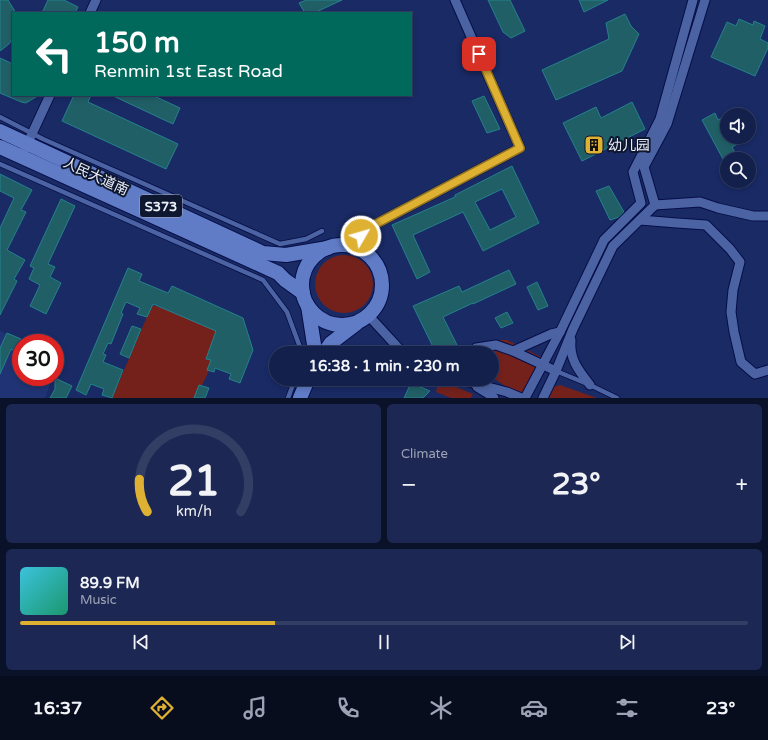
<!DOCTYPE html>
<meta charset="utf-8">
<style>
:root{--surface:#13204c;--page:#1c2853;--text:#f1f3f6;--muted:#9da3b5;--line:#323e64;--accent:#deb133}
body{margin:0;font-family:"Varela Round","Noto Sans SC",sans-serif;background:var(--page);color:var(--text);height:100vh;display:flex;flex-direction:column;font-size:15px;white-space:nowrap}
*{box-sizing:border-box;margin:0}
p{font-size:13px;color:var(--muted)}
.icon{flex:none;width:22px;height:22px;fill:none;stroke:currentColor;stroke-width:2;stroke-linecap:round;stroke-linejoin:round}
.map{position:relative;height:398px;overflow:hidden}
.sheet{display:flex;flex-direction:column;gap:6px;padding:6px;background:#0a122a;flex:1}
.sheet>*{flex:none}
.top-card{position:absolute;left:12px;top:12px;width:400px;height:84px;border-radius:0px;box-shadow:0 2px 6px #0003,0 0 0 1px var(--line);background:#00695c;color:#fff;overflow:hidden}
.controls{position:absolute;left:720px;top:108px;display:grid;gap:8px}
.controls a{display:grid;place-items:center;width:36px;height:36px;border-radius:50%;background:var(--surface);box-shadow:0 2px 6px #0003,0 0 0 1px var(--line);font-size:20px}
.speed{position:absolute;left:12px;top:334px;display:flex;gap:8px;font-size:20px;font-weight:700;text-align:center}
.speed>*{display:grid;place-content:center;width:52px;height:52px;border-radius:50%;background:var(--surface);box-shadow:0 2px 6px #0003,0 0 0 1px var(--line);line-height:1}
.speed .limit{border:6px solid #d22;background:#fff;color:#111}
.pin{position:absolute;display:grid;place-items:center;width:34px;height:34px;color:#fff;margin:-17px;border-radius:8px;box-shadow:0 2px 6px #0006}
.me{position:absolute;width:44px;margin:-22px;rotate:52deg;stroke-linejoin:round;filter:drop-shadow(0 0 3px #0008)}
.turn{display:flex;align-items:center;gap:14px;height:84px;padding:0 16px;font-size:18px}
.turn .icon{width:52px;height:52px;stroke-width:2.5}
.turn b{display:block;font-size:28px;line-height:34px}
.big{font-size:30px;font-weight:800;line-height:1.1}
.sheet .tile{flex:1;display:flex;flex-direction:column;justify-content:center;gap:6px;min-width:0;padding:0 14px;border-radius:6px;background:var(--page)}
.sheet .dial{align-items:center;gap:0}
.dial svg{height:104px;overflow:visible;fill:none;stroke:var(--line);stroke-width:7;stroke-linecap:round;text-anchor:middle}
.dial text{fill:var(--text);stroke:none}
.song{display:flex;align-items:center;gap:12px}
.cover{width:48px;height:48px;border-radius:6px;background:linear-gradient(135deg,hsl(190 70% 55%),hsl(160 70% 35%))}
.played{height:4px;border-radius:2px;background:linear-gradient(90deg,var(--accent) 35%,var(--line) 35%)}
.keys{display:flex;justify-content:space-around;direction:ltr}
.heat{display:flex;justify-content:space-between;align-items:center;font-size:22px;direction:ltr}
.sheet .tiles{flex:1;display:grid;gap:6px;grid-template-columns:1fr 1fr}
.tile:last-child{grid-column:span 2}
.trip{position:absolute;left:269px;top:346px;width:230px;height:40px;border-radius:20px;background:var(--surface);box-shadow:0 2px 6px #0003,0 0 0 1px var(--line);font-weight:800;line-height:40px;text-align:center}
.tab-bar{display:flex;height:64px;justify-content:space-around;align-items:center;background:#080d1e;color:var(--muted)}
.tab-bar .icon{width:28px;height:28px}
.tab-bar .current{color:var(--accent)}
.tab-bar b{font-size:18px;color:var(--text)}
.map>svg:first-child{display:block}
</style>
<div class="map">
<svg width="768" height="398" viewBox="0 0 768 398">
<rect width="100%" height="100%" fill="#192a65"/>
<polygon fill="#203475" points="0,331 30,343 21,343 21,377 53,377 45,398 0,398"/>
<g fill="#74211c">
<circle cx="344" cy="284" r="29"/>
<polygon points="152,305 162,308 226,335 196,398 112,398"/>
<polygon points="498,340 507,340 549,361 522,398 492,377 492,353"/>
<polygon points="439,380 473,394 471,398 451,398 436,392"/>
<polygon points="560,385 597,398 548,398 551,388"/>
</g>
<g fill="#215f67" stroke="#25818c" fill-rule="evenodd">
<polygon points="0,0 8,0 16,13 13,13 13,37 9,44 0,51"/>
<polygon points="48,0 64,0 78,7 75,13 42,13"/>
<polygon points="306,0 342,0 314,13 305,13 299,3"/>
<polygon points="488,0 510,0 525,31 511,38 503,32"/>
<polygon points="579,0 608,0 584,12"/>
<polygon points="625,14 631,26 639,34 622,71 556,100 542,70 609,39 606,23"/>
<polygon points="739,19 753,25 754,21 765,26 760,39 768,43 768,48 755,76 711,57 727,22 736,26"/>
<polygon points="0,58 13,64 13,95 39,95 26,103 21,102 0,93"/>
<polygon points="74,95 91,95 88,102 178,144 166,169 62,121"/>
<polygon points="111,95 152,95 180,108 173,124"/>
<polygon points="484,96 500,129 487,133 472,101"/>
<polygon points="632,102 645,129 582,161 563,123 596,107 601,118"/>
<polygon points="715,113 718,120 727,115 727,137 750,137 732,147 738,159 723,159 702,120"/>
<path d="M512,166L539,223L483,251L463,212L413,235L430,272L417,279L392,225L455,197V195ZM502,189L516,217L490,230L475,202Z"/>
<polygon points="0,174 32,190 21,210 26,212 7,250 25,260 14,279 17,281 0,315 0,228 14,198 0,191"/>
<polygon points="609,186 624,212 619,217 610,220 596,191"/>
<polygon points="61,199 75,206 48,264 55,267 50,277 61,283 46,314 30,306 40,285 29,279 34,268 30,266"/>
<polygon points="128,268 142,274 139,281 168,293 172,286 243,318 253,350 240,383 229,379 231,374 215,368 214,372 207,370 211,360 206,359 216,331 153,304 147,317 137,314 140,308 126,302 121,313 123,314 111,344 108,343 103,354 106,355 103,362 123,370 112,398 102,395 104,389 91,384 86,395 76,390"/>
<polygon points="509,270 516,284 473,304 473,303 443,317 461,353 436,353 413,306 459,286 462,292"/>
<polygon points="537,282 548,306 538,310 527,287"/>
<polygon points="507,312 513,323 501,328 495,318"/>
<polygon points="132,326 141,329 129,358 120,354"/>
<polygon points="7,333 21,339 21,354 11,349 0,374 0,348"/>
<polygon points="55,378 72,386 66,398 50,398 55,389"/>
<polygon points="411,383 430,391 423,398 404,398"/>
<polygon points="199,385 209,388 205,398 194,398"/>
</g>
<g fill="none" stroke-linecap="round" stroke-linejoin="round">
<defs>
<g id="service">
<polyline points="0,117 43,139 280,244 306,239 322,231"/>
<polyline points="0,164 263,280 287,312 301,350 301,353"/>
<polyline points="556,371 590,385 617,398"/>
<polyline points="288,398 295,379"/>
</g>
<g id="minor">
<polyline points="90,13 96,0"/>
<polyline points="25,149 50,95"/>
<polyline points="655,205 700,202 718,208 753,216 768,216"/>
<polyline points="640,220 677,223 706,225 730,249 740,262 733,290 731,312 734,332 741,362 755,374 768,370"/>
<polyline points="350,246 372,226 520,148 455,0"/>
<polyline points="368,315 403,353"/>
<path d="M571,340C569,359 579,371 590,385"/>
<polyline points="476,348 496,345 513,351 551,334 560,332"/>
<polyline points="513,351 556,371"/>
<polyline points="462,379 469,382 507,392 521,398"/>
<polyline points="477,387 492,396 494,398"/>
<polyline points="525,398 560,332 604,240 641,203 633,172 660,119 693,0"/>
<polyline points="543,398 556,371 573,329 613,246 655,205 644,167 667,124 705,0"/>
</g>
<g id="primary">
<polyline points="0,131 263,253 286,255 328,248"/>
<polyline points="0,147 278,273 285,280 303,293"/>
<circle cx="342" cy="285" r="40"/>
<polyline points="308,306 315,351 314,353"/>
<polyline points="324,353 331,343 356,324"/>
<polyline points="300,398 308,379"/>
</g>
</defs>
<use href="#service" stroke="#060e47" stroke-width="6"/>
<use href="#minor" stroke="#060e47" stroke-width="11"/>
<use href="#primary" stroke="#060e47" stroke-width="16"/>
<use href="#service" stroke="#4c63a3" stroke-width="4.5"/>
<use href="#minor" stroke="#4c63a3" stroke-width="9"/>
<use href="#primary" stroke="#607cc7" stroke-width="14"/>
</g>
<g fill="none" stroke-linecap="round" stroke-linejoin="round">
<defs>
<polyline id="route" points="361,236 372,226 520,148 479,54"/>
</defs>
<use href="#route" stroke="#907321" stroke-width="10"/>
<use href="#route" stroke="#deb133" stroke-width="7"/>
</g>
<defs>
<symbol id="building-square" viewBox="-11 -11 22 22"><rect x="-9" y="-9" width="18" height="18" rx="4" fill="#deb133" stroke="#0e1730"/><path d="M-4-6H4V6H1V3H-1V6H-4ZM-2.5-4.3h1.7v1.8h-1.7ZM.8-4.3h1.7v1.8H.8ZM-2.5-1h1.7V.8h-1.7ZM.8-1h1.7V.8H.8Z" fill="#111"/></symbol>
</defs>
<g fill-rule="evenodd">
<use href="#building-square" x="583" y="134" width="22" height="22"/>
</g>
<g text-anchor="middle" stroke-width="4" stroke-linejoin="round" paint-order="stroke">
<rect fill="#0e1730" stroke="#abb0bd" stroke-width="1" x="140" y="195" width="42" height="22" rx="3"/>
<g font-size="13" font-weight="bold" fill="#eef1f9">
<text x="161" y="211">S373</text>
</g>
<g font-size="14" fill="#eef1f9" stroke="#0e1730" text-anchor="start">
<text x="608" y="150">幼儿园</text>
</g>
<g font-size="14" fill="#eef1f9" stroke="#0e1730">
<text transform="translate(96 176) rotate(25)" y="5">人民大道南</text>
</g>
</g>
</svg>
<div class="controls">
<a><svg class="icon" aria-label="sound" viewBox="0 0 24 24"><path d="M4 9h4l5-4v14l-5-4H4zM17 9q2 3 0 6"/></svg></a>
<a><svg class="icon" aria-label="search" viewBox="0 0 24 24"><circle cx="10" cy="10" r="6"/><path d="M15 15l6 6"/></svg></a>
</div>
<div class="speed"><div class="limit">30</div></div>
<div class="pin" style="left:479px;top:54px;background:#d93025"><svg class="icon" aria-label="arrive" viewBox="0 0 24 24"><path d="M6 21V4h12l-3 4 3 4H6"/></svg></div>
<svg class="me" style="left:361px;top:236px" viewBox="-20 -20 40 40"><circle r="17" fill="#deb133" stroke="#fff" stroke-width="3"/><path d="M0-11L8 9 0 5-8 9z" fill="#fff"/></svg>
<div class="trip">16:38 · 1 min · 230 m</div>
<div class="top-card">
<div class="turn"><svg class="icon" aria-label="left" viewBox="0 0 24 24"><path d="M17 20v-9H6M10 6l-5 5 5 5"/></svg><div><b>150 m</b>Renmin 1st East Road</div></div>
</div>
</div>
<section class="sheet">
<div class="tiles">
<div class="tile dial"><svg viewBox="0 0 100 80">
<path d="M14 69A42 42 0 1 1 86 69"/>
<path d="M14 69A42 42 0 0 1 8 44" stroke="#deb133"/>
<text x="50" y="56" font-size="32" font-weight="700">21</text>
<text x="50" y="72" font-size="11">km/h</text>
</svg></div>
<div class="tile"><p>Climate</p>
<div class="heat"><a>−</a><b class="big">23°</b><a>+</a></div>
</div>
<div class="tile">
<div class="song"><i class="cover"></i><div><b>89.9 FM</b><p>Music</p></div></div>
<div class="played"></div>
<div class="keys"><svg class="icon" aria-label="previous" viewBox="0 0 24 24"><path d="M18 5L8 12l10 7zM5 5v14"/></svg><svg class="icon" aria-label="pause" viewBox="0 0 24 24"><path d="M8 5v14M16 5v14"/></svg><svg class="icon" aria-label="next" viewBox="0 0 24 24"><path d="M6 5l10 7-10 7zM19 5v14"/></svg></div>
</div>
</div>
</section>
<nav class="tab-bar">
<b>16:37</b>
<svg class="icon current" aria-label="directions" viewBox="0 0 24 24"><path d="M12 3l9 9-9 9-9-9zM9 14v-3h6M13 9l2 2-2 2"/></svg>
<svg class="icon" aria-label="music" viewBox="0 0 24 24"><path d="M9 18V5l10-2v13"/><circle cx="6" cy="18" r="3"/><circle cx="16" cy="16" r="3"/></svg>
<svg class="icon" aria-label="phone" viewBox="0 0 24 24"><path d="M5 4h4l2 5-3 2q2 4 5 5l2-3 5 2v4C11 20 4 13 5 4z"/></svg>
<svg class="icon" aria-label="climate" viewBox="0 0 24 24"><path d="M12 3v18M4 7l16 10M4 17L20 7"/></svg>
<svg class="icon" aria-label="car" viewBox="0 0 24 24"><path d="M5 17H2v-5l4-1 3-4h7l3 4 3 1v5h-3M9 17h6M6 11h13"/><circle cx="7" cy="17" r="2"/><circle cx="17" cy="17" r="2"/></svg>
<svg class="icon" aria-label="filters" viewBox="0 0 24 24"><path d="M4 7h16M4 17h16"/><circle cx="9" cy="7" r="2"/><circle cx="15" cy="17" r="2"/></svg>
<b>23°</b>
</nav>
